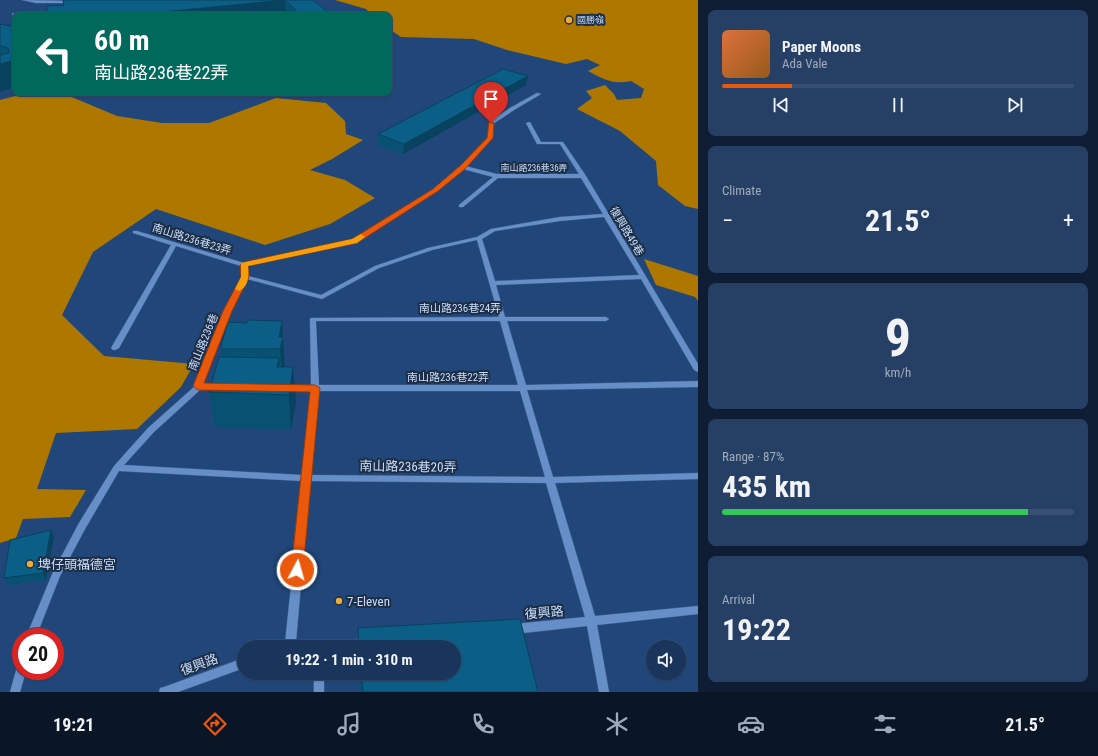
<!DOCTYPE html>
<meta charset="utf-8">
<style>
:root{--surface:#19355c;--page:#264065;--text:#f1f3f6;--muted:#9fabbb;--line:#375072;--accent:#ea580c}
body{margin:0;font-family:"Roboto Condensed","Noto Sans TC",sans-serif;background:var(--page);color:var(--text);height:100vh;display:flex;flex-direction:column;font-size:15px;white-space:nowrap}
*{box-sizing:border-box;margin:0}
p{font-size:13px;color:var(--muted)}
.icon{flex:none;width:22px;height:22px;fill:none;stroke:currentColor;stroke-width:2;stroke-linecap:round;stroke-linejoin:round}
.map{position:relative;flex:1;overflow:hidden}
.side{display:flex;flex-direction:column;gap:10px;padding:10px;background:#0e1d33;width:400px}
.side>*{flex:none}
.guide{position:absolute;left:12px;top:12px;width:380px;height:84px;border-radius:8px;box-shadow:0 1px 3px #0004,0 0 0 1px var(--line);background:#00695c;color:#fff;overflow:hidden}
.buttons{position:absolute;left:646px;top:640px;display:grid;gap:8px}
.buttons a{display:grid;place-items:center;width:40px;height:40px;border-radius:50%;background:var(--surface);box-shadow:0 1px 3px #0004,0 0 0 1px var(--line);font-size:20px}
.speed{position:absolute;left:12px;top:628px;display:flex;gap:8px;font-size:20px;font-weight:700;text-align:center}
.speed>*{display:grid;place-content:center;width:52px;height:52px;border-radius:50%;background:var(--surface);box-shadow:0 1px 3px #0004,0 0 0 1px var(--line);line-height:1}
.speed .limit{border:6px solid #d22;background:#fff;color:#111}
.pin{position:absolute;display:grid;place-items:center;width:34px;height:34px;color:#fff;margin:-41px -17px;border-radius:50% 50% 50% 0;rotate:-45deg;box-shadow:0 0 4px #0007}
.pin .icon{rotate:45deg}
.me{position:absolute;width:44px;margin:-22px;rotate:6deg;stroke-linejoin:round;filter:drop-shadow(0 0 3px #0008)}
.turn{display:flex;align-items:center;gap:14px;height:84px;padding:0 16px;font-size:18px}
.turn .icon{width:52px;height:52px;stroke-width:2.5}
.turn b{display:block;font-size:28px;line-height:34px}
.big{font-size:30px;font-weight:700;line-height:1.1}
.side .tile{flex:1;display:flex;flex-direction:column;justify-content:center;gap:6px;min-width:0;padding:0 14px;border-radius:8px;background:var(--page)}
.side .dial{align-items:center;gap:0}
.dial b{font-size:52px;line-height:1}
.song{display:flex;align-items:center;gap:12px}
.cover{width:48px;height:48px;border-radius:6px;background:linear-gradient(135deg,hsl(20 70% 55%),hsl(30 70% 35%))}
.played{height:4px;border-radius:2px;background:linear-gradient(90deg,var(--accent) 20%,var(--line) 20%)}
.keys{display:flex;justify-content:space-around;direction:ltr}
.heat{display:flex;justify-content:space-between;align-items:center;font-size:22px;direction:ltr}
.charge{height:6px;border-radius:3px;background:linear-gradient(90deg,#34c759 87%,var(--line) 0)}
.trip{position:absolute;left:237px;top:640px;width:224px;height:40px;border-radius:20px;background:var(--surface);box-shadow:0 1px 3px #0004,0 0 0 1px var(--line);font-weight:700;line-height:40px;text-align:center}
.tab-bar{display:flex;height:64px;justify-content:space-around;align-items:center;background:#0a1525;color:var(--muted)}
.tab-bar .icon{width:28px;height:28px}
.tab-bar .current{color:var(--accent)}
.tab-bar b{font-size:18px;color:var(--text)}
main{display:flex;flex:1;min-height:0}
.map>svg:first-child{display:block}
</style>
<main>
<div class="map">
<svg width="698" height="692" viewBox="0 0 698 692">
<rect width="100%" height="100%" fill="#21477a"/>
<g fill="#ae7700">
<path d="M335,0H698V209L685,206L658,185L656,161L620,131L577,109L592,98L586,91L605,85L614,94L617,100L641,98L644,89L631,81C613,85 603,79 588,71L600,65L587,59L566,64L507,50L474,39L401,37L389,29V15H372L366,9Z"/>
<polygon points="27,93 62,93 117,116 162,123 209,123 276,98 326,103 345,121 346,134 363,140 332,159 310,170 345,180 375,198 330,224 265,245 156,209 93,252 62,315 104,356 194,364 181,387 137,429 56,433 37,489 86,490 70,517 23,519 16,538 0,543 0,100"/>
<polygon points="644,259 698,276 698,301 695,297 656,285"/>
</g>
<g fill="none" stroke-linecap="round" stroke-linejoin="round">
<defs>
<g id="minor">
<polygon points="22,0 72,1 74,2 72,3 36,3"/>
<polygon points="13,13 18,15 15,16 12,15"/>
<path d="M537,93L541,94L514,110L493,124L492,138L465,166L497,174H579L560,144H537L526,123L530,122L541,142H563L586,176L698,364V372L694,370L641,279L496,285L505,317H606L609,319L606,321H507L526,385L698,381V387L527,390L553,477L698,473V479L555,483L595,616L698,606V614L597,625L609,692H599L587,626L514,634L510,632L509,629L510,626L514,624L585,617L546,483L310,481L296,642L320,643L366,638L370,640L371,643L370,646L368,647H283L285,643L302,481L119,471L85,529L60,576L36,637H26L53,572L79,523L114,466L148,428L195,386L225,311L242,277L241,266L176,246L119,348L115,350H113L111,348L171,245L133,233V231H137L244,263L352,240L433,189L460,166L488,138L489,122L510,108ZM463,169L493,177L459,205V207H463L498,178H581L603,214L560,217L491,229L477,237L428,248L375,266L321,295L248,276L247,266L356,242L437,191ZM604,217L639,275L495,281L482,239L495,231L560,221ZM477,240L499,317L311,318L310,319L311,385H286L282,388L286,391H311L302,475L124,465L154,432L200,390L223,389L224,387L223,385L220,384H203L231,311L247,279L322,299L379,268L432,250ZM316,321H500L518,385H319ZM318,391H520L545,477L311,475Z"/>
<polygon points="244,658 244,668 178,692 159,692 160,688 164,687"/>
<polygon points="21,666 21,671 26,671 20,692 10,692 17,667"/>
<rect x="314" y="673" width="10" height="19"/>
</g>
</defs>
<use href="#minor" stroke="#40618c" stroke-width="1"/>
<use href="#minor" fill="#668fc8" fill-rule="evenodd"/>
</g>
<g fill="#095173">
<polygon points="313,0 332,15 47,15 64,5"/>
<polygon points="0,24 15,27 15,87 0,92"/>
<polygon points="528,76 526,85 403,154 377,145 378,134"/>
<polygon points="282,321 285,367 293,367 296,402 291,430 215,427 209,392 222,357 221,346 247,323"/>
<polygon points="54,537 46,580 8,585 4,578"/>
<polygon points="520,619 538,692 360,692 358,673 454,673 454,647 358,647 358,628"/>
</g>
<g fill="#08425e">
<polygon points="285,0 286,15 131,15"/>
<polygon points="0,52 3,63 15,60 15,87 0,92"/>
<polygon points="528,76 526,85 403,154 404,144"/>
<polygon points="282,321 285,371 283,383 280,349 279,337"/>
<polygon points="279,358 281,392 277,367"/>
<polygon points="293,367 296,402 291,430 289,395"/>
<polygon points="51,530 54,537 46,580 43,573"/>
</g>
<g fill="#0b5e86" stroke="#08425e">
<polygon points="63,0 313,0 332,15 301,15 285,0 131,15 47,15 47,6 64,5"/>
<polygon points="0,24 15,27 15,60 0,64 0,55 9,53 8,48 0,46"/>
<polygon points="503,69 528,76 404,144 378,134"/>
<polygon points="248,320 282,321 279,337 283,337 280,349 221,349 221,346 228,322 247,323"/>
<polygon points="219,357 279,358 277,367 293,367 289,395 209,392"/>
<polygon points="51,530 43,573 4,578 10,540"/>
<polygon points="520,619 538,692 363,692 361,673 454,673 454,647 359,647 358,628"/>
</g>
<polygon fill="#ea580c" stroke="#983908" points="489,122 494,123 493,138 465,169 438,191 357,243 248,266 249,277 232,311 204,383 315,385 320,388 303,570 301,574 297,575 293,574 291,570 310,392 198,390 193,386 223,311 241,277 240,265 244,262 352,239 433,189 460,166 487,138"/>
<path fill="#f59e0b" d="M361,234L365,237L357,243L248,266C249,275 249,287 239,291L235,289L241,277V263L352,239Z"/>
<g fill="#ebaa39" stroke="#1d2e45" stroke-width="1.5">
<circle cx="569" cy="20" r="4"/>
<circle cx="30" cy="564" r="4"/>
<circle cx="339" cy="601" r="4"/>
</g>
<g text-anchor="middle" stroke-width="4" stroke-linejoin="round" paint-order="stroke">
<g font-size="9" fill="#c8defd" stroke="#1d2e45" text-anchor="start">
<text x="577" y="23">國勝嶺</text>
</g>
<g font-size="9" fill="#c8defd" stroke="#1d2e45">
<text x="534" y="171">南山路236巷36弄</text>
</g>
<g font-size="11" fill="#c8defd" stroke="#1d2e45">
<text transform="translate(627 231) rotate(59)" y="4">復興路49巷</text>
<text transform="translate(192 239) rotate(17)" y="4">南山路236巷23弄</text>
<text x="460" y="312">南山路236巷24弄</text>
<text transform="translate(203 342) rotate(-68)" y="4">南山路236巷</text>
<text x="448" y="381">南山路236巷22弄</text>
</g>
<g font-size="13" fill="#c8defd" stroke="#1d2e45">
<text transform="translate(408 466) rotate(1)" y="5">南山路236巷20弄</text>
<text transform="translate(544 612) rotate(-5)" y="5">復興路</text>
<text transform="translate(199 664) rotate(-20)" y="5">復興路</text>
</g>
<g font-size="13" fill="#c8defd" stroke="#1d2e45" text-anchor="start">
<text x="38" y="569">埤仔頭福德宮</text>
<text x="347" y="606">7-Eleven</text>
</g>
</g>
</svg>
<div class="buttons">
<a><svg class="icon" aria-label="sound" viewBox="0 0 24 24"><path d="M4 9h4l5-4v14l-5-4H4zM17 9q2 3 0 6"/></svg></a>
</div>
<div class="speed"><div class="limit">20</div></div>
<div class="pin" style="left:491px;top:123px;background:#d93025"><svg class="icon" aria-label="arrive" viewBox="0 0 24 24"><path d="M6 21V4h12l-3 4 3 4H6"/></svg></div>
<svg class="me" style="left:297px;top:570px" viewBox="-20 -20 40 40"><circle r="17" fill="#ea580c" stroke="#fff" stroke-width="3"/><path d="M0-11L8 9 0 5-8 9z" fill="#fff"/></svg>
<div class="trip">19:22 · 1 min · 310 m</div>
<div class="guide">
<div class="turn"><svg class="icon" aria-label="left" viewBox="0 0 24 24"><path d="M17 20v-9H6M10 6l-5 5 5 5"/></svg><div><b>60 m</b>南山路236巷22弄</div></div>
</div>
</div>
<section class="side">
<div class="tile">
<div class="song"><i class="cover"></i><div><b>Paper Moons</b><p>Ada Vale</p></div></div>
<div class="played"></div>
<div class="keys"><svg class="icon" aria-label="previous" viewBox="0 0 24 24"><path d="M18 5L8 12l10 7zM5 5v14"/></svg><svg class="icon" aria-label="pause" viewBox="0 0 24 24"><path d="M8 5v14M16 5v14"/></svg><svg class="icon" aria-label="next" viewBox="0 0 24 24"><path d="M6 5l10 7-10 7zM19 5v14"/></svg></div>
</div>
<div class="tile"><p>Climate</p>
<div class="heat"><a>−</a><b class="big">21.5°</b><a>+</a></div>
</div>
<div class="tile dial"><b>9</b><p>km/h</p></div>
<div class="tile"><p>Range · 87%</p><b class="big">435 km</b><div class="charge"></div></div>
<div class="tile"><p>Arrival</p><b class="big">19:22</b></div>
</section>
</main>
<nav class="tab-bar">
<b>19:21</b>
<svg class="icon current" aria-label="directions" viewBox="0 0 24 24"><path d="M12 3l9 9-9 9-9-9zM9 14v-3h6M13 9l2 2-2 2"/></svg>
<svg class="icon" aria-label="music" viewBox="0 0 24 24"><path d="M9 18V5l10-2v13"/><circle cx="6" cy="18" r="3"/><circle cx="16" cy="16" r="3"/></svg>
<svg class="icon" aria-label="phone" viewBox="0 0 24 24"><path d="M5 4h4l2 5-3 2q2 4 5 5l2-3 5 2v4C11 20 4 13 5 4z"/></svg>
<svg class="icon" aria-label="climate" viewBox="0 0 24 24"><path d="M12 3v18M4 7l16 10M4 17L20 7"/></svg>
<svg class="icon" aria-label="car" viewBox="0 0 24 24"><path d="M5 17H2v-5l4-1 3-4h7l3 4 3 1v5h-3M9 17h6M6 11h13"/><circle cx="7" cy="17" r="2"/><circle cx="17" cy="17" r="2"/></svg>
<svg class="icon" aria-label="filters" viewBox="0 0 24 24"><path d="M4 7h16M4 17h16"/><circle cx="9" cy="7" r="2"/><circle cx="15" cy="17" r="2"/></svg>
<b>21.5°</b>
</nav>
